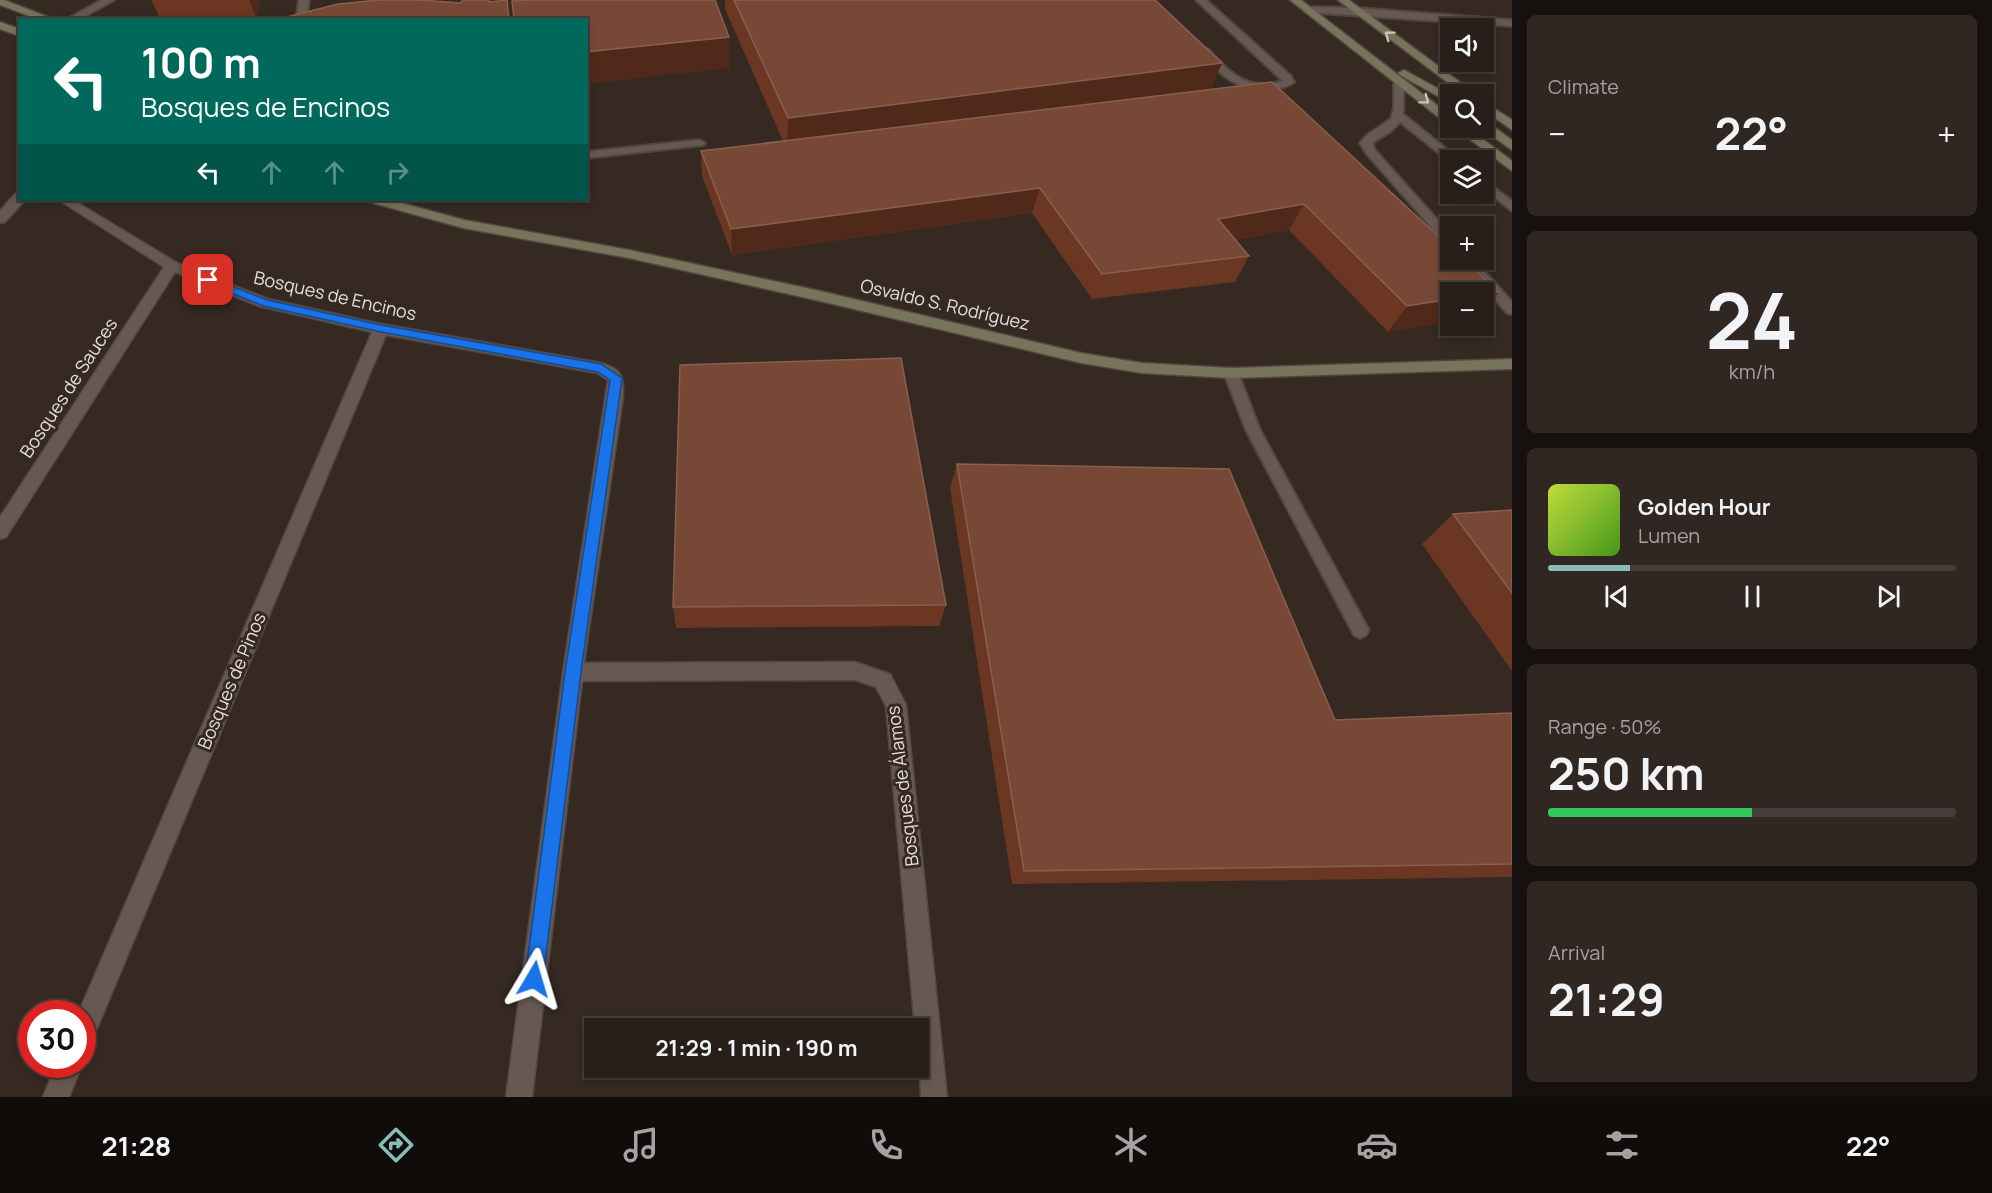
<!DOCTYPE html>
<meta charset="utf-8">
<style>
:root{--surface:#281f1a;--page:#302723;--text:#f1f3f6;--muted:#a5a2a2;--line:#443d39;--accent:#8bbbb9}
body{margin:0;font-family:Manrope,sans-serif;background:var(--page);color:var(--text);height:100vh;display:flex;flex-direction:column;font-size:22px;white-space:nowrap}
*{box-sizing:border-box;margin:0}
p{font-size:20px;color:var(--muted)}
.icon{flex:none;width:33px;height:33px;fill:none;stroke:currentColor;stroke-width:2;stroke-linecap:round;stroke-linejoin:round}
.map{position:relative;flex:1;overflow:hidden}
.details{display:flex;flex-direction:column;gap:15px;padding:15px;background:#16110e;width:480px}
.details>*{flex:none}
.banner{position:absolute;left:18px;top:18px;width:570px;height:183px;border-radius:0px;box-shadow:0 3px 9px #0003,0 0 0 2px var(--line);background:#00695c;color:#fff;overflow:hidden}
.buttons{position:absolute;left:1440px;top:18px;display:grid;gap:12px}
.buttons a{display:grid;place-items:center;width:54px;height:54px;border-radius:0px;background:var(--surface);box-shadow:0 3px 9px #0003,0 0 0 2px var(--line);font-size:30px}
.speed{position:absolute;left:18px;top:1000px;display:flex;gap:12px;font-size:30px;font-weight:700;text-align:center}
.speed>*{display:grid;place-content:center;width:78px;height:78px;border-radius:50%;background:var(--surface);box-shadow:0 3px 9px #0003,0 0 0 2px var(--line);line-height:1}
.speed .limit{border:9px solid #d22;background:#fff;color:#111}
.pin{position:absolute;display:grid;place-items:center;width:51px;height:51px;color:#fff;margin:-26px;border-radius:12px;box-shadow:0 3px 9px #0006}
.me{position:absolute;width:66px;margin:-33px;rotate:7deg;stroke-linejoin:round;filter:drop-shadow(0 0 4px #0008)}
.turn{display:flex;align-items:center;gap:21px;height:126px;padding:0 24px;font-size:27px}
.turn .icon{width:78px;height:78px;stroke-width:2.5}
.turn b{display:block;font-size:42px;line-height:51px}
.lanes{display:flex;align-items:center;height:57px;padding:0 24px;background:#0003;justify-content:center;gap:30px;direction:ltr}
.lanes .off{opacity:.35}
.big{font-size:45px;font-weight:700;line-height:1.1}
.details .card{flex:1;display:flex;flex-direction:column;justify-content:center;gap:9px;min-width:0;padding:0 21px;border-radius:9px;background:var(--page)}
.details .dial{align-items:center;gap:0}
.dial b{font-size:78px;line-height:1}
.song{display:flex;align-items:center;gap:18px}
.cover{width:72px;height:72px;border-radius:9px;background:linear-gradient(135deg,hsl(70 70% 55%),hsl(100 70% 35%))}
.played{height:6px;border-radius:3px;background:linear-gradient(90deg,var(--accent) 20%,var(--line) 20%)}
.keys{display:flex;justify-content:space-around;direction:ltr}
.heat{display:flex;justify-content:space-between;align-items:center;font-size:33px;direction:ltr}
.charge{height:9px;border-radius:4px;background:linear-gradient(90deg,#34c759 50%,var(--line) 0)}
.trip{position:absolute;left:584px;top:1018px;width:345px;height:60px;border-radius:0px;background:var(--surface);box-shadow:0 3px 9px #0003,0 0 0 2px var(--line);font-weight:700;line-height:60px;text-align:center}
.menu{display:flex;height:96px;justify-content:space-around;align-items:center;background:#100c0a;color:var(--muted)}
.menu .icon{width:42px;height:42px}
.menu .on{color:var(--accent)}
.menu b{font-size:27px;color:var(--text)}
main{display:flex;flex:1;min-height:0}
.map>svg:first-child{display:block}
</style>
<main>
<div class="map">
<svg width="1512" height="1097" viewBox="0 0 1512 1097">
<rect width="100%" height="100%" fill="#352922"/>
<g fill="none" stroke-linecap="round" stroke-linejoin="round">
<defs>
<g id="lane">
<polygon points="102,0 114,0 78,20 66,20"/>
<polygon points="299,0 309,0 306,20 296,20"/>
<path d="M1196,0H1206L1291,76L1294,82C1288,87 1280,88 1272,89C1239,93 1222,76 1200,53V49H1208C1229,73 1249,92 1283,81Z"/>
<polygon points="1308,7 1357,8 1512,20 1512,26 1305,12 1305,8"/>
<polygon points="1399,77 1404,80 1403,114 1460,160 1450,162 1400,122 1391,131 1372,143 1375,150 1450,234 1450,245 1446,244 1366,153 1360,143 1366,136 1391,119 1394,108 1394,80"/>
<polygon points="699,140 705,143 703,145 586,158 586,152"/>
<polygon points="1484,180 1512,201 1512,211 1484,189"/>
<polygon points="1461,260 1474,260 1512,302 1512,314 1507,313"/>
<polygon points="1231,368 1238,373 1260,430 1366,625 1369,630 1366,635 1360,638 1354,635 1246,430 1224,373"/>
</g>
<g id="street">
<polygon points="20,193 20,200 25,200 5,222 0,223 0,211 15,194"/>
<path d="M59,200H73L177,263L268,299L381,324L601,363C622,369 624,377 623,397L584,663L855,662L890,674L906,705L947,1097H921L918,1029H915L886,706L876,687L855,680L582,681L532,1097H506L563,672L608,380L597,373L386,335L91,1043L82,1046V1014H78L372,332L259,306L175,272L6,537L0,539V517L164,267Z"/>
<polygon points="56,1065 82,1065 69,1097 43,1097"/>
</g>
<g id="secondary">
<polygon points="0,0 4,0 56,20 40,20 0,5"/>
<polygon points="1290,0 1301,0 1450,115 1450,123 1446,123"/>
<polygon points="1338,0 1349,0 1476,94 1463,94"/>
<polygon points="0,22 20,29 20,36 0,29"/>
<polygon points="1404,70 1450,95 1450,103 1400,75 1398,73"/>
<polygon points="1484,102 1512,120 1512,130 1484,110"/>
<polygon points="1484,120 1512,140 1512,150 1481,128 1484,128"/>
<polygon points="1455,128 1468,128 1512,161 1512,171"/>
<polygon points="372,200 391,200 464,220 629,250 820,291 1081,353 1142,363 1231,368 1512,359 1512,369 1231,378 1142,373 1081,363 820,301 629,258 463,228 373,203"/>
</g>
</defs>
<use href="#lane" stroke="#514641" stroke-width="4"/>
<use href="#street" stroke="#514641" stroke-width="3"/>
<use href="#secondary" stroke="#514641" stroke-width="3"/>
<use href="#lane" fill="#675952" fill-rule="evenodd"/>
<use href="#street" fill="#675952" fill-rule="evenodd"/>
<use href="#secondary" fill="#78735b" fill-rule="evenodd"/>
</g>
<g fill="#6b3622">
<polygon points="151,0 260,0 256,17 222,20 161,20"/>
<polygon points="725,0 1155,0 1222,63 1210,90 1450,260 1388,332 1289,230 1235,240 1249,256 1235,282 1092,299 1032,213 732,255 702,176 701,151 783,141 725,9"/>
<polygon points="957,464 1335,720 1512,713 1512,877 1012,884 950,488"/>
<polygon points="1512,510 1512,671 1422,544 1453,514"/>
<polygon points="946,605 939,626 676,628 673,607"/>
</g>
<g fill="#50291a">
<polygon points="249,0 260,0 256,17"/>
<polygon points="507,0 511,20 509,20"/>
<polygon points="729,37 730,68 586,84 586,52"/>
<polygon points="1222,63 1208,94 787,150 788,118"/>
<polygon points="1040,188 1032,213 732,255 731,229"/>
<polygon points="1304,204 1289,230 1205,245 1218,219"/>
<polygon points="1499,292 1484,310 1484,294"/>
<polygon points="1450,299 1450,322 1388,332 1407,306"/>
</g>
<g fill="#784836" stroke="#8a5f4f" stroke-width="1.5">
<polygon points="379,0 421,0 460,3 463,0 489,0 489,2 507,0 509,20 275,20 338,4"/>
<polygon points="527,0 715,0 729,37 586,52 586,20 514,20 512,1"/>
<polygon points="734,0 1155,0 1222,63 788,118"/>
<polygon points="260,18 262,20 237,20"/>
<polygon points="1272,82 1450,247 1450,260 1464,260 1499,292 1484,294 1484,292 1450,292 1450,299 1407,306 1304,204 1218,219 1249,256 1102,274 1040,188 731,229 701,151"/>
<polygon points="901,358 946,605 673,607 680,365"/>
<polygon points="957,464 1229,469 1335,720 1512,713 1512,864 1024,871"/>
<polygon points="1512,510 1512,593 1453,514"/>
</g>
<defs><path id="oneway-chevron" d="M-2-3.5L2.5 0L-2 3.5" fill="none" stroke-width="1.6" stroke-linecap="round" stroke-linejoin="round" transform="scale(1.5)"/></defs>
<g stroke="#cac3ba">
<use href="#oneway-chevron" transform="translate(1389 35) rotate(-143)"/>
<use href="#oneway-chevron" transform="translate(1425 100) rotate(37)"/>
</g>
<polygon fill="#1a73e8" stroke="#114b97" stroke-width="1.5" points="208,277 267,300 381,325 601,364 622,378 581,672 543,979 541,986 534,988 528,986 525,979 565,672 610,380 598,372 381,332 264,306 205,283 203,280"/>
<g text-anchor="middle" stroke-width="6" stroke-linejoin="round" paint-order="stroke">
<g font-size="18" fill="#e6deda" stroke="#352922">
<text transform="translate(335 296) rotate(13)" y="6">Bosques de Encinos</text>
<text transform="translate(945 305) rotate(13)" y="6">Osvaldo S. Rodríguez</text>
<text transform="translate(69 388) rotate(-57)" y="6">Bosques de Sauces</text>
<text transform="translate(232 681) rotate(-67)" y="6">Bosques de Pinos</text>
<text transform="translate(903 786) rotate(-97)" y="6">Bosques de Álamos</text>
</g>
</g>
</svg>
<div class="buttons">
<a><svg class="icon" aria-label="sound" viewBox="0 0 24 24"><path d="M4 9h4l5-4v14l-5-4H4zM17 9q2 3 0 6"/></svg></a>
<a><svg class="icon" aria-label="search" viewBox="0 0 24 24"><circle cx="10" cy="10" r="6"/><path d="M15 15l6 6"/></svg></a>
<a><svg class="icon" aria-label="layers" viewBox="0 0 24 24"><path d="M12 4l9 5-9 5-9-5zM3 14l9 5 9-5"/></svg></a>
<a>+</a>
<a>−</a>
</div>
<div class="speed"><div class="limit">30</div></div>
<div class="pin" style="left:208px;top:280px;background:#d93025"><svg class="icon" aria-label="arrive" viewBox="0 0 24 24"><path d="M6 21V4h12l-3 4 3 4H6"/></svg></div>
<svg class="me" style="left:534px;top:979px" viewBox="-20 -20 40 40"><path d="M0-17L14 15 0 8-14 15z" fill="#1a73e8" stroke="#fff" stroke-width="4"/></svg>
<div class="trip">21:29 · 1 min · 190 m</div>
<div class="banner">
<div class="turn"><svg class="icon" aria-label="left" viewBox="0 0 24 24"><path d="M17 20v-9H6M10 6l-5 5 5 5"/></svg><div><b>100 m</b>Bosques de Encinos</div></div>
<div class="lanes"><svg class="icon" aria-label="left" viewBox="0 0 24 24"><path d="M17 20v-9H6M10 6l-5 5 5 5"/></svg><svg class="icon off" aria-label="ahead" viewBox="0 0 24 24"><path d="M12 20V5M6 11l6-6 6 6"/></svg><svg class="icon off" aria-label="ahead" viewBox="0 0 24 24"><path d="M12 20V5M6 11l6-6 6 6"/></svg><svg class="icon off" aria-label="right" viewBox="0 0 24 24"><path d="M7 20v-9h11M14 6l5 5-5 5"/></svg></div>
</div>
</div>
<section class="details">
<div class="card"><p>Climate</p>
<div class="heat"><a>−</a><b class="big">22°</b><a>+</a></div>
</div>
<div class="card dial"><b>24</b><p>km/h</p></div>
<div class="card">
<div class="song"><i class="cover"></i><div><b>Golden Hour</b><p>Lumen</p></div></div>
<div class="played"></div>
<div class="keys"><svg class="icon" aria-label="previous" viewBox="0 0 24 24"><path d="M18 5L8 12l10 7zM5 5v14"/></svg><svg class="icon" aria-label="pause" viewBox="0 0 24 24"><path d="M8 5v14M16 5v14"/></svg><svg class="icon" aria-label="next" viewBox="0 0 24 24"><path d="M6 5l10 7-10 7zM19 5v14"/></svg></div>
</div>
<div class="card"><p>Range · 50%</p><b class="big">250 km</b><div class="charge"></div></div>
<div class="card"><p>Arrival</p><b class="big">21:29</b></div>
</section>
</main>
<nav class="menu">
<b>21:28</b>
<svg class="icon on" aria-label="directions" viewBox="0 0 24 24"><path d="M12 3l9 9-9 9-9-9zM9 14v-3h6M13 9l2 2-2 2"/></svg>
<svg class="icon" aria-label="music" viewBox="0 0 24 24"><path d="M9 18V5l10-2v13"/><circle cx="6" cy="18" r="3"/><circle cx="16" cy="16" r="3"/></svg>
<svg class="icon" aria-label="phone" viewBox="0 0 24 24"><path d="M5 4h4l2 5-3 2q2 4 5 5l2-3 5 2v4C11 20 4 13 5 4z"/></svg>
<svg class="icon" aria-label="climate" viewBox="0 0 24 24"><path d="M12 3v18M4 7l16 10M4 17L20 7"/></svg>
<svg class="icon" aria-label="car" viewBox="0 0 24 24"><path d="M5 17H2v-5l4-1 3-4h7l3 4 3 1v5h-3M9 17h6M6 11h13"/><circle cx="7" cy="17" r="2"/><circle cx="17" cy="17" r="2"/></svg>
<svg class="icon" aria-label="filters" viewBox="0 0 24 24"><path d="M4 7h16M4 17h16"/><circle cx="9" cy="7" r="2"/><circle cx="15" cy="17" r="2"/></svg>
<b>22°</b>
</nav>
